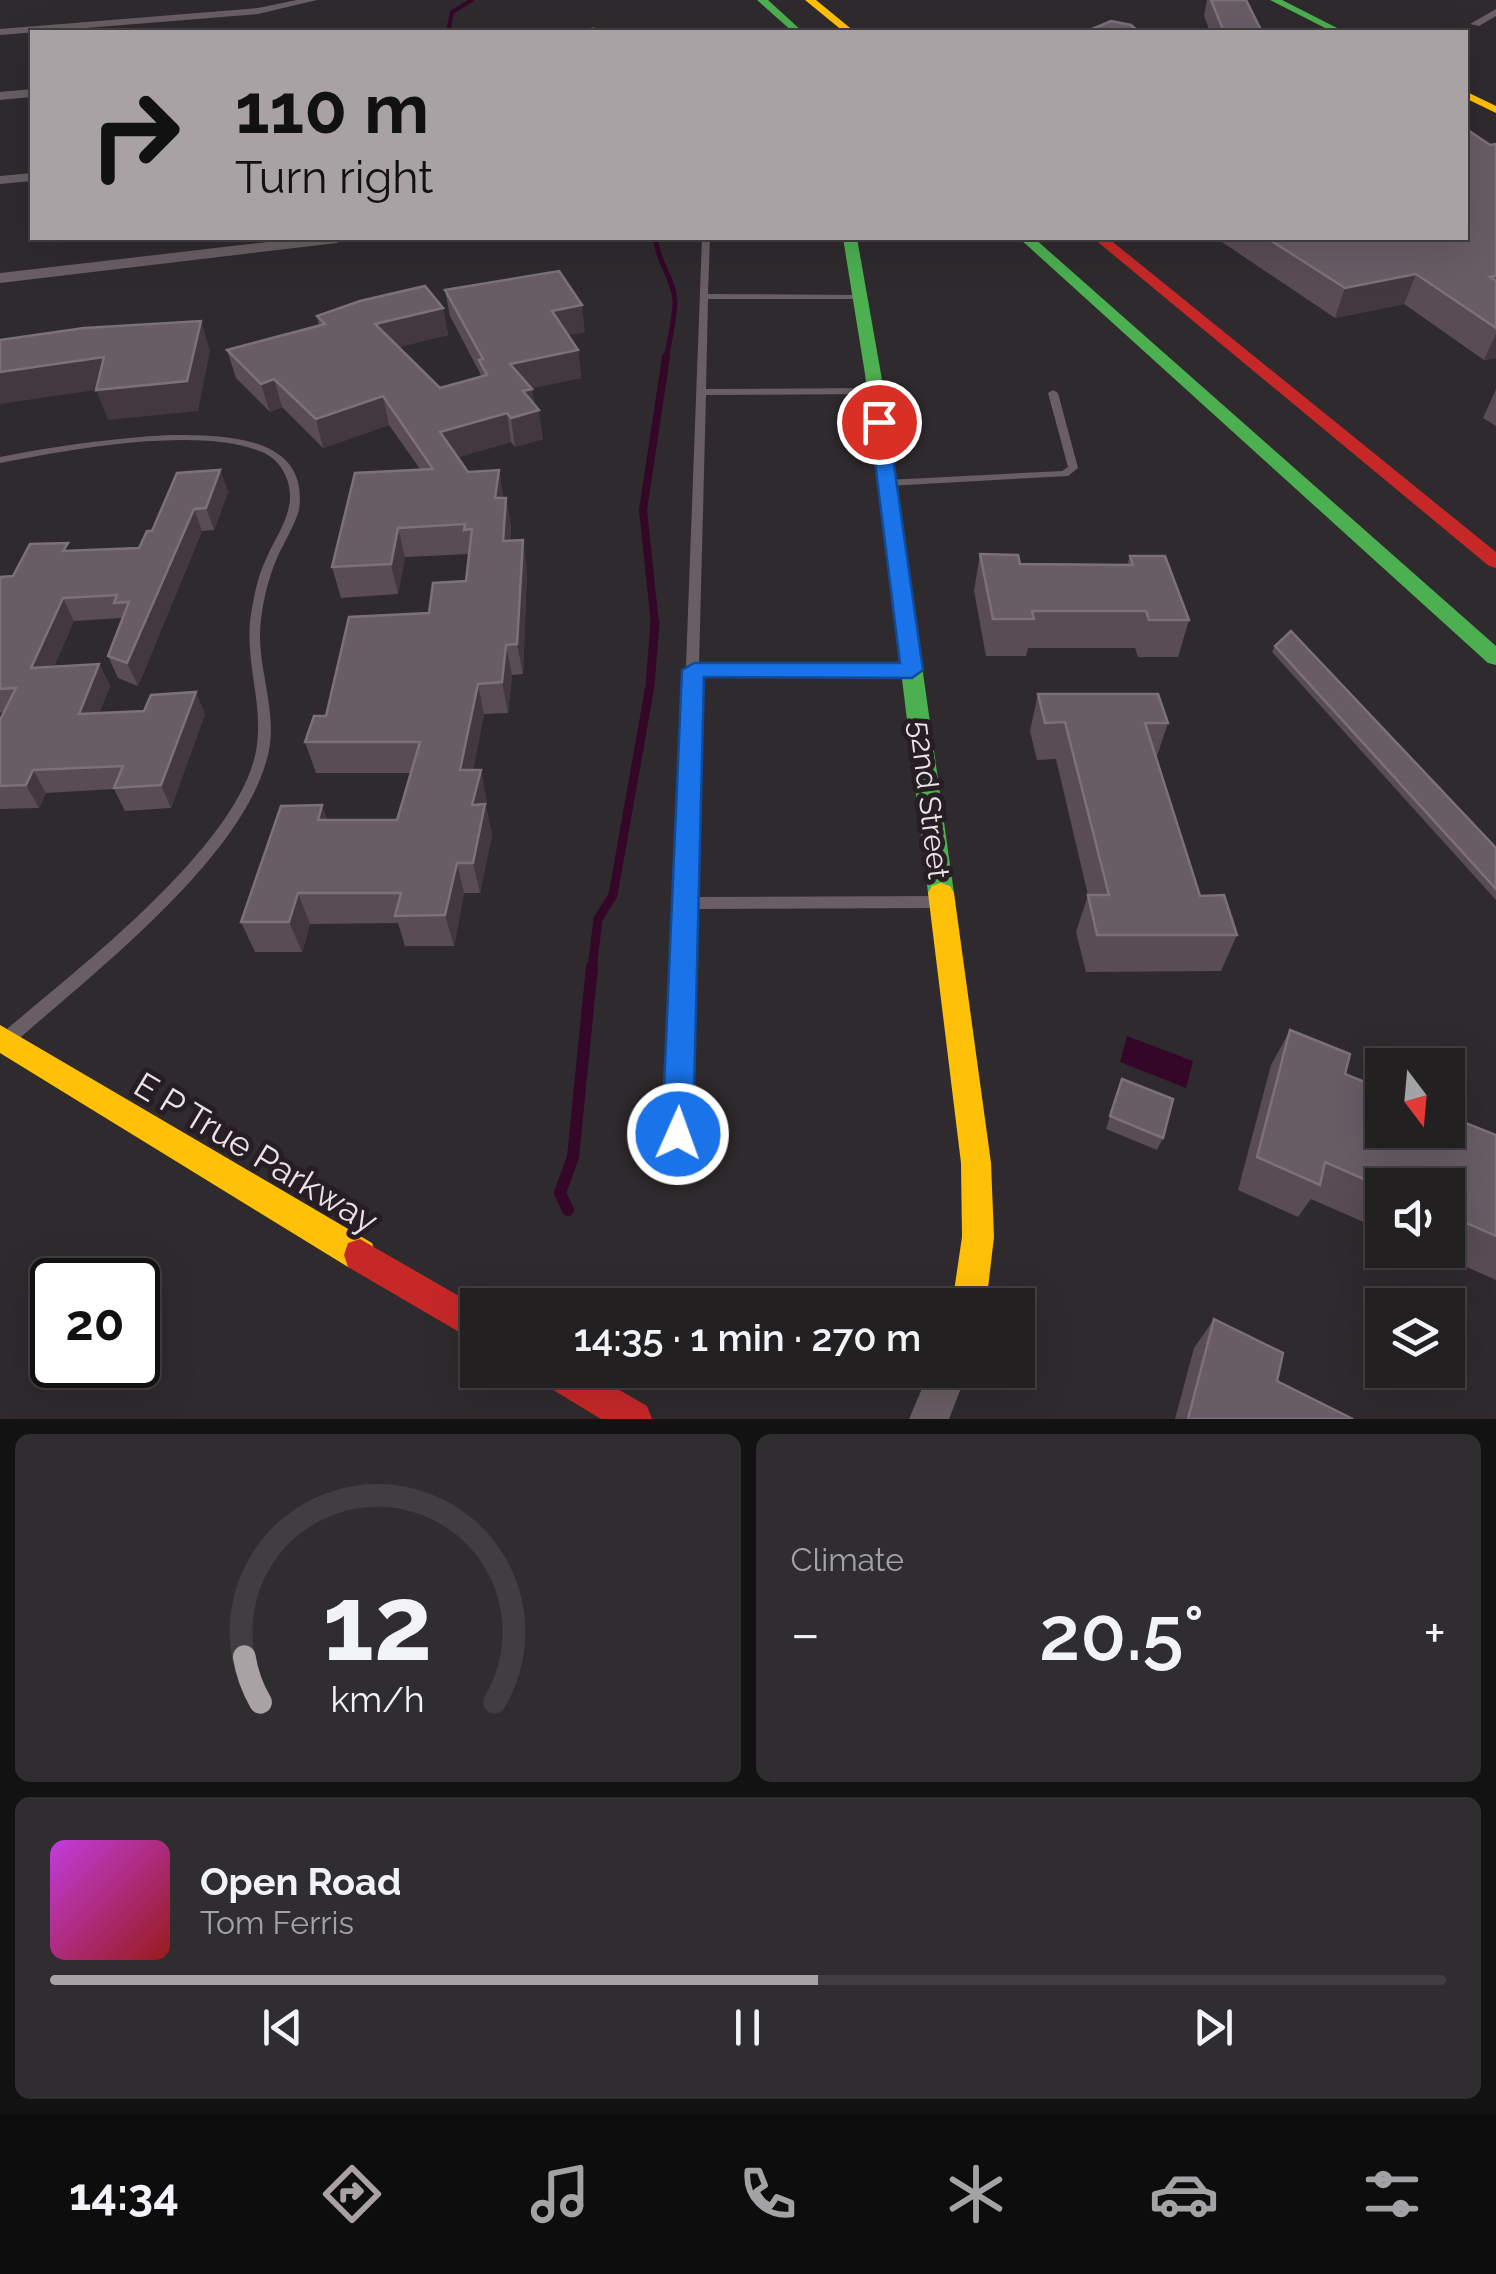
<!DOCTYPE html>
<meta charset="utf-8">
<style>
:root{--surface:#232022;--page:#2f2d2f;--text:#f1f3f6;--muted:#a3a3a5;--line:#403e40;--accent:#a8a2a5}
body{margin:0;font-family:Raleway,sans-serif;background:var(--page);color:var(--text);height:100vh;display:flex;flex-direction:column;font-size:38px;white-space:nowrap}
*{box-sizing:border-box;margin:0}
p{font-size:32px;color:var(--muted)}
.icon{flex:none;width:55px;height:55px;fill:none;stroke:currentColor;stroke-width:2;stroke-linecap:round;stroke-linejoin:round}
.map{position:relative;height:1419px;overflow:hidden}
.details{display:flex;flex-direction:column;gap:15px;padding:15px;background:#131213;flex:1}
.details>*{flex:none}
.top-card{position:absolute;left:30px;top:30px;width:1438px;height:210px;border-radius:0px;box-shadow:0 10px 40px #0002,0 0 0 2px var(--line);background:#a8a2a5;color:#111;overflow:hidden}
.needle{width:65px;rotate:164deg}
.fabs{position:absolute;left:1365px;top:1048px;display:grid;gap:20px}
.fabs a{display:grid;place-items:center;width:100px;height:100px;border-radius:0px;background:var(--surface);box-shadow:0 10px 40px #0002,0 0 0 2px var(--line);font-size:50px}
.speed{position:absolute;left:30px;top:1258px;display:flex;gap:20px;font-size:50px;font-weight:700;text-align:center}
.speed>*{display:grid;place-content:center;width:130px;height:130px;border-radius:50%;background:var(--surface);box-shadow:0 10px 40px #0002,0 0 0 2px var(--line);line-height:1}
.speed .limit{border:5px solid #111;border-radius:15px;background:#fff;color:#111}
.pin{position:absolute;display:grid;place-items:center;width:85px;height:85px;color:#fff;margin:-42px;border:5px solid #fff;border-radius:50%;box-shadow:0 2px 10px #0007}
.me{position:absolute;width:110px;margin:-55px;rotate:2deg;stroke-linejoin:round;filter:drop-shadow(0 0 8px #0008)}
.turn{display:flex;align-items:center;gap:35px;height:210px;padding:0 40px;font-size:45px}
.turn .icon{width:130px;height:130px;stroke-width:2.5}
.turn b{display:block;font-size:70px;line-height:85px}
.big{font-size:75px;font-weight:600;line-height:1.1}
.details .widget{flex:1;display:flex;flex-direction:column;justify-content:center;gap:15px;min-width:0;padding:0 35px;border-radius:15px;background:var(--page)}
.details .dial{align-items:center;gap:0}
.dial svg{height:260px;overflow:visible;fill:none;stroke:var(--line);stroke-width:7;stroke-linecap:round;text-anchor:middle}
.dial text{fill:var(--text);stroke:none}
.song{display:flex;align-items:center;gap:30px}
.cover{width:120px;height:120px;border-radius:15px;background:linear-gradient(135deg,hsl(290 70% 55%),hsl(0 70% 35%))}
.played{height:10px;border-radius:5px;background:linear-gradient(90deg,var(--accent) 55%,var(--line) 55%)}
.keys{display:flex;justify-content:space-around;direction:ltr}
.heat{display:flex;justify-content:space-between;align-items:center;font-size:55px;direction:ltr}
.details .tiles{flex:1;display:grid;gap:15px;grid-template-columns:1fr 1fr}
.widget:last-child{grid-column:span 2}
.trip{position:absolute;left:460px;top:1288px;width:575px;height:100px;border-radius:0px;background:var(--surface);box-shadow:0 10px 40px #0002,0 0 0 2px var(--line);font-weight:600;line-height:100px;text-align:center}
.tabs{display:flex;height:160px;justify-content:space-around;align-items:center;background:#0e0d0e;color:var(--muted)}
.tabs .icon{width:70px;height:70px}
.tabs .active{color:var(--accent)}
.tabs b{font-size:45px;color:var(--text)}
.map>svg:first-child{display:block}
</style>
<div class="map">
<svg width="1496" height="1419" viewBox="0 0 1496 1419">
<rect width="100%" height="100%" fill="#2f2a2d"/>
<polygon fill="#340728" points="1127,1036 1193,1061 1186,1088 1120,1062"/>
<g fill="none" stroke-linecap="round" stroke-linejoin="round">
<polyline stroke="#340728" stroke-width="4" points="448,32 452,12 472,0"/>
<path stroke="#340728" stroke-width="5" d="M656,238C656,260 674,278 675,301C675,320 669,341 666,359"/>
<polyline stroke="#340728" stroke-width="8" points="655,624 643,510 666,357"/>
<polyline stroke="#340728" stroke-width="9" points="592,969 598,919 613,895 650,686 655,622"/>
<polyline stroke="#340728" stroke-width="12" points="568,1210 560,1193 573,1157 592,967"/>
<g fill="#685e63" fill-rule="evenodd">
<polygon points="702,238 710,238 708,294 861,295 865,297 861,299 708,299 706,389 875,388 880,391 875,394 706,395 699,666 909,666 915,670 909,674 699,674 693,897 940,896 945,898 947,902 945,906 940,908 692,909 685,1173 682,1179 676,1181 670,1179 667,1173"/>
<polygon points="1053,390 1058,393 1078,468 1068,476 887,486 882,483 887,480 1062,471 1068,467 1048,393"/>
<path d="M170,435C221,435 310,434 299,510C294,527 284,542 277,558C267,581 261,609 260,633C259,673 278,715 268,755C243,859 92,974 13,1044L7,1046L1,1044V1034C75,971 238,847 256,751C265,703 242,658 252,608C255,590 259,573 267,557C276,536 291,517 290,494C289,476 279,459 262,452C199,425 67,450 0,463V457C56,446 112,438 170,435Z"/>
</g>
<g fill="#685e63" fill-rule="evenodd">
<polygon points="297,0 317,0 258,14 0,35 0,29 258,8"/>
<polygon points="1496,9 1496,16 1479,26 1470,24"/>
<polygon points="592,27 596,28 599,32 588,32"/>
<polygon points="32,89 32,97 0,100 0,92"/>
<polygon points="32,173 32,181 0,184 0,176"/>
<polygon points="302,238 345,238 337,243 0,283 0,273"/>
<polygon points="930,1370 968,1370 949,1419 909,1419"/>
</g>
<g fill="#4caf50" fill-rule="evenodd">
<polygon points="757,0 768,0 803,32 793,32"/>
<polygon points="1270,0 1282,0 1345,32 1333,32"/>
<polygon points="843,238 857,238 881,374 954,893 950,900 941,903 932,900 928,893 865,374"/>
<polygon points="1019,238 1034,238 1496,646 1496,665 1488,663"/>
</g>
<g fill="#ffc107" fill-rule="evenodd">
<polygon points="805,0 816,0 855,32 844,32"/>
<polygon points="1465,91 1496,106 1496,113 1465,98"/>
<polygon points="941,883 950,886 954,893 991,1163 994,1237 986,1305 952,1305 962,1237 961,1163 928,893 932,886"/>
<polygon points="0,1025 372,1243 376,1255 372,1267 360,1271 348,1267 0,1053"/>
</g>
<g fill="#c62828" fill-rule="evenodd">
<polygon points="1093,238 1108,238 1496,552 1496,568 1489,566"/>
<polygon points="360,1239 478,1307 478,1343 348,1267 344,1255 348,1243"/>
<polygon points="535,1370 585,1370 647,1406 652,1419 601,1419 540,1382"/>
</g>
</g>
<g fill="#594c55">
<polygon points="1207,0 1211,0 1262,32 1210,32 1204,16"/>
<polygon points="1496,144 1496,358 1484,360 1404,304 1335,318 1216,238 1465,238 1490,145"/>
<polygon points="445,290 585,332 568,335 578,350 581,378 531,388 543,439 515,447 511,442 458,457 468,472 499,470 503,498 506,498 511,527 510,541 527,570 523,674 512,675 508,713 484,714 473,770 487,801 486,807 492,835 480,893 464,893 454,946 405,946 398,923 310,924 302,952 255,952 241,922 327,820 397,820 411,773 316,773 305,742 326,716 429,613 466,581 469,554 405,557 398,594 341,598 332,567 420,469 389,425 323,448 282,407 270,412 236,378 227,350 319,325 317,316 443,308 448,335 399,347 440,388 482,377 450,316"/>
<polygon points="1496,389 1496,426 1483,418"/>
<polygon points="220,470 228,492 214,530 202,531 138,686 118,678 108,656 122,620 121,618 74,621 54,666 99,664 110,686 99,713 205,714 171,808 125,811 114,789 46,793 39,808 0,809 0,720 4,712 0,713 0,579 13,576 72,551 139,548 152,531"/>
<polygon points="980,554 1020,564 1127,565 1130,556 1189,620 1178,657 1138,657 1135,648 1028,648 1026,656 986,656 974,591"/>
<polygon points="1275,646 1496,848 1496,900 1272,652"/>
<polygon points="1038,694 1168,723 1156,759 1200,896 1237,935 1221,971 1086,972 1076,932 1088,895 1056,759 1037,760 1030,731"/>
<polygon points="1290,1030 1345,1074 1496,1135 1496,1280 1428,1250 1448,1250 1448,1185 1382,1185 1382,1230 1311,1199 1298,1217 1238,1190 1271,1065"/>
<polygon points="1122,1079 1163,1138 1157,1150 1106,1129"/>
<polygon points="1214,1319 1277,1381 1353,1419 1175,1419 1194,1348"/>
</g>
<g fill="#42383e">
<polygon points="1416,274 1404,304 1335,318 1345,288"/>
<polygon points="582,305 585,332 555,338 552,311"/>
<polygon points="443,308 448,335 381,352 375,324"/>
<polygon points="201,321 210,351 198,411 108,420 96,390 0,404 0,372"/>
<polygon points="1496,334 1496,358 1484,360"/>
<polygon points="578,350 581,378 514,392 510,364"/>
<polygon points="274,379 282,407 270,412 261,384"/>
<polygon points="532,389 535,411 539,410 543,439 515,447 511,418 523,391"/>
<polygon points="383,396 389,425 323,448 316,419"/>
<polygon points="507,413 511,442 446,461 440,432"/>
<polygon points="220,470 228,492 214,530 206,508"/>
<polygon points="499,470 504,500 495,498"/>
<polygon points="506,498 511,527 508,571 503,541"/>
<polygon points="194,509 202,531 138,686 127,663"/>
<polygon points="398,528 405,557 398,594 391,564"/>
<polygon points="523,540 527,570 523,674 517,644"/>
<polygon points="63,598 74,621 43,690 31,668"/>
<polygon points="506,645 512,675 508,713 502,682"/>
<polygon points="99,664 110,686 90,737 79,714"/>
<polygon points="478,684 484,714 467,801 460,770"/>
<polygon points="196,692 205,714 171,808 161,785"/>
<polygon points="33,770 46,793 39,808 26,785"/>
<polygon points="481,770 487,801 486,807 492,835 480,893 473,863 472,805"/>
<polygon points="322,805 333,836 318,820"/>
<polygon points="457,863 464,893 454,946 445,915"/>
<polygon points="298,893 310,924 302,952 289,922"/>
</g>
<g fill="#685c65" stroke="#7c7179" stroke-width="2.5">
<polygon points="1211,0 1246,0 1262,32 1224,32"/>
<polygon points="1111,21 1131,25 1139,32 1085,32"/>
<polygon points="1465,128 1490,145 1496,144 1496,276 1490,277 1496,281 1496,328 1416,274 1345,288 1267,238 1465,238"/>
<polygon points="559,271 582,305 552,311 578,350 510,364 532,389 523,391 539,410 511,418 507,413 440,432 468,472 499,470 495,498 506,498 503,541 523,540 517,644 506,645 502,682 478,684 460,770 481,770 472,805 485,804 473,863 457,863 445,915 395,916 401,893 298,893 289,922 241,922 281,806 322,805 318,820 397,820 420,742 305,742 314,716 326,716 349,617 429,613 433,583 466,581 472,529 464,530 465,524 398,528 391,564 332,567 355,473 433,469 383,396 316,419 274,379 261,384 227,350 325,324 317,316 360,301 425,286 443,308 375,324 440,388 487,375 479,360 483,359 445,290"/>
<polygon points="201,321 187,381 96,390 104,357 0,372 0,340 84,328"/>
<polygon points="220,470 206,508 194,509 127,663 108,656 129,602 114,603 117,595 63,598 31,668 99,664 79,714 144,711 151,695 196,692 161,785 114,788 123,766 33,770 26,785 0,786 0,720 16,688 0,689 0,579 1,577 13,576 30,544 68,543 63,551 139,548 147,531 152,531 177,473"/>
<polygon points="980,554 1018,555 1020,564 1133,565 1130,556 1165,556 1189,620 1149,620 1146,611 1032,611 1034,619 993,619"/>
<polygon points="1291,631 1496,848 1496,889 1275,646"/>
<polygon points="1038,694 1158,694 1168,723 1145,723 1200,896 1224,895 1237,935 1097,935 1088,895 1109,895 1065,722 1045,723"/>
<polygon points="1290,1030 1350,1054 1345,1074 1382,1089 1382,1130 1448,1130 1448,1116 1496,1135 1496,1236 1448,1215 1448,1185 1382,1185 1382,1187 1325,1162 1320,1185 1257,1157"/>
<polygon points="1122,1079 1173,1099 1163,1138 1110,1116"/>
<polygon points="1214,1319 1283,1353 1277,1381 1353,1419 1188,1419"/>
</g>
<polygon fill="#1a73e8" stroke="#114b97" stroke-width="2.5" points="879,416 888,422 923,670 912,678 704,677 693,1134 688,1144 678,1149 667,1144 662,1134 682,670 694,663 900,663 870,422"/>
<g text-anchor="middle" stroke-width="10" stroke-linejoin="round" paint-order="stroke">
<g font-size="30" fill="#e9e2e6" stroke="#271e23">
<text transform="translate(929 800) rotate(83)" y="10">52nd Street</text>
</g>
<g font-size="35" fill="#e9e2e6" stroke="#271e23">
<text transform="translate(256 1153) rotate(31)" y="12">E P True Parkway</text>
</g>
</g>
</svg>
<div class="fabs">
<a><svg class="needle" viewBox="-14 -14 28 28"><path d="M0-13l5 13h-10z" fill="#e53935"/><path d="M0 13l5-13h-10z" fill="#a3a3a5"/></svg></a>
<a><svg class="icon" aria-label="sound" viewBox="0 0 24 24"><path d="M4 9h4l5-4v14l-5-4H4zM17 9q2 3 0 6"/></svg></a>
<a><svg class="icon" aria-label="layers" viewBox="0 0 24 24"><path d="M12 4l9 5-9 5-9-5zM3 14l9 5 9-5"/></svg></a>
</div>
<div class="speed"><div class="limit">20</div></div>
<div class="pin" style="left:879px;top:422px;background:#d93025"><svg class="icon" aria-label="arrive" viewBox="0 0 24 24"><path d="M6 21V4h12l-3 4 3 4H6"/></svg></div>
<svg class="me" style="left:678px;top:1134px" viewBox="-20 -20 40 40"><circle r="17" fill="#1a73e8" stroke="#fff" stroke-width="3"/><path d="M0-11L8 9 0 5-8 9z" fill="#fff"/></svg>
<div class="trip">14:35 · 1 min · 270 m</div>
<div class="top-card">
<div class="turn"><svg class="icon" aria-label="right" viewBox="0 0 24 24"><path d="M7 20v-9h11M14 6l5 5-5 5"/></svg><div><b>110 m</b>Turn right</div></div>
</div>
</div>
<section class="details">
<div class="tiles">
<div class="widget dial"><svg viewBox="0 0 100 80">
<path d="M14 69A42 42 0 1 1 86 69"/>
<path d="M14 69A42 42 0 0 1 9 55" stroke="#a8a2a5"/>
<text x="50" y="56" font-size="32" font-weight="700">12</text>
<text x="50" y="72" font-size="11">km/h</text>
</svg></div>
<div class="widget"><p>Climate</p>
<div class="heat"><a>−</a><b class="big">20.5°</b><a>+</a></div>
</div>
<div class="widget">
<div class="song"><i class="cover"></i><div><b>Open Road</b><p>Tom Ferris</p></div></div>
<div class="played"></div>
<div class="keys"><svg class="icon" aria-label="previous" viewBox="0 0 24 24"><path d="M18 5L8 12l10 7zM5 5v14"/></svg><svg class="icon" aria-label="pause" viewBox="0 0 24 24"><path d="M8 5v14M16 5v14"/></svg><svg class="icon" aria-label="next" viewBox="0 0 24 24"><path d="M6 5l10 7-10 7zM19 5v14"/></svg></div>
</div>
</div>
</section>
<nav class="tabs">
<b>14:34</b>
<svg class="icon active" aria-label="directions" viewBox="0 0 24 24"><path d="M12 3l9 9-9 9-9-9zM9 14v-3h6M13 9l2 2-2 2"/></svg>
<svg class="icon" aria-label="music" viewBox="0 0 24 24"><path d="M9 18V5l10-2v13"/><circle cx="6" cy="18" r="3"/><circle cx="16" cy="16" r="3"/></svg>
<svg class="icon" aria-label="phone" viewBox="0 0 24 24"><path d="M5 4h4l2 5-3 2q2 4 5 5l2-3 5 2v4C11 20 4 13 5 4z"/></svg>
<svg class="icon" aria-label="climate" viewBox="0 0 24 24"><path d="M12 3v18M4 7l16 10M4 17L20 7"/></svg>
<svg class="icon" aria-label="car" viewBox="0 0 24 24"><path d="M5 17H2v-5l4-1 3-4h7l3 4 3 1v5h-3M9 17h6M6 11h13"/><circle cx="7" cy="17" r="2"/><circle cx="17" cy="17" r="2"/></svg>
<svg class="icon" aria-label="filters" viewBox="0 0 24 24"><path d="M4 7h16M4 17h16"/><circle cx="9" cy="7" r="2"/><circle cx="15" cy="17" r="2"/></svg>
</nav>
